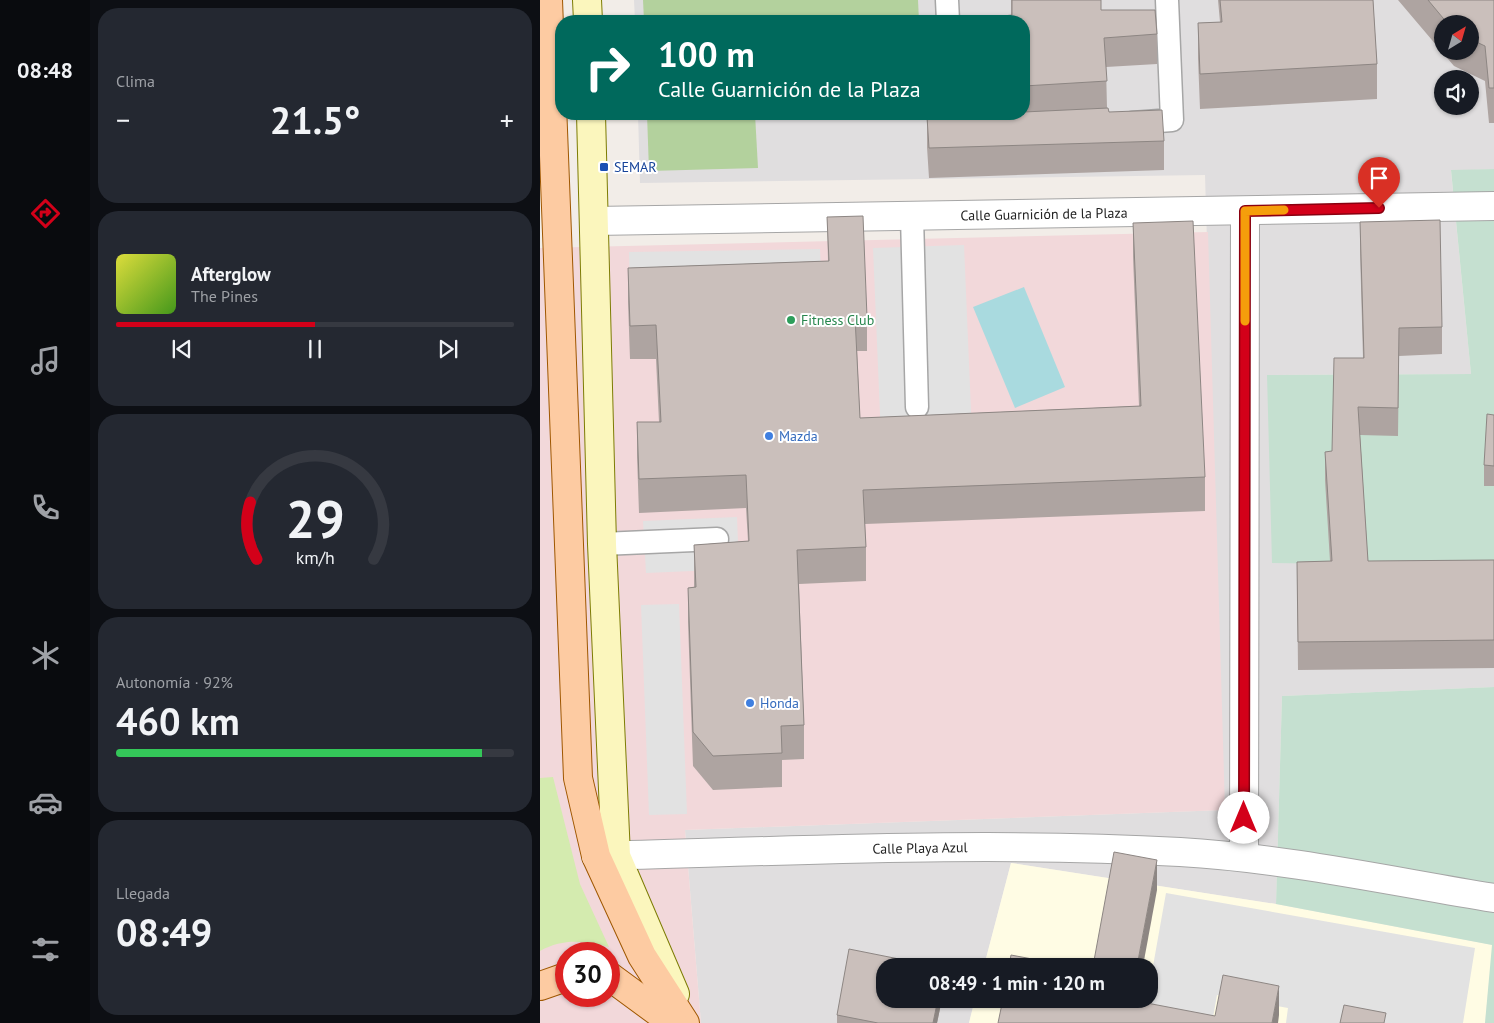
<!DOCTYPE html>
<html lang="es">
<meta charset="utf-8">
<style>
:root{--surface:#171b24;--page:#242831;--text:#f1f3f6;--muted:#9ea1a6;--line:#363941;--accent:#d30019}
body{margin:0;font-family:"PT Sans",sans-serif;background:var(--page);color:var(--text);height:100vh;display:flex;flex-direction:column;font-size:19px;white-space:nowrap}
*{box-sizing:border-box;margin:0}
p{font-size:16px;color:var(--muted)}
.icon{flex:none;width:28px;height:28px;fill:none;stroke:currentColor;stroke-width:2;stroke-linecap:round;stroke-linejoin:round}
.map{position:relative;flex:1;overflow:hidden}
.sheet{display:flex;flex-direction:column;gap:8px;padding:8px;background:#0d0f14;width:450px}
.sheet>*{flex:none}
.banner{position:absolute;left:15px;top:15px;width:475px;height:105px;border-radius:20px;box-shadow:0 1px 4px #0004;background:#00695c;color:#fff;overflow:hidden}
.needle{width:32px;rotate:37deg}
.buttons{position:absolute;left:894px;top:15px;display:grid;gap:10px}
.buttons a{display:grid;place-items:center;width:45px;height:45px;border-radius:50%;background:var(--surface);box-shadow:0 1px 4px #0004;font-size:25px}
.speed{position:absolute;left:15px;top:942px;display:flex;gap:10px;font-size:25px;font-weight:700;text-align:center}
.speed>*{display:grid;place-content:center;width:65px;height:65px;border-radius:50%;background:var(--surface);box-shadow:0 1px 4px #0004;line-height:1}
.speed .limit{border:8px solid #d22;background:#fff;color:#111}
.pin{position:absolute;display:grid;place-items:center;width:42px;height:42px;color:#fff;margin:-51px -21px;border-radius:50% 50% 50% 0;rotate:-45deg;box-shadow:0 0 5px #0007}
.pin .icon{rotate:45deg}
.me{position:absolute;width:55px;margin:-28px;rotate:0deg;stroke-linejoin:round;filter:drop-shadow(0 0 4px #0008)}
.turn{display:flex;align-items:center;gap:18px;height:105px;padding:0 20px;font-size:22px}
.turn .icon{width:65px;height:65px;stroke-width:2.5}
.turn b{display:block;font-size:35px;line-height:42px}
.big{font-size:38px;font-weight:700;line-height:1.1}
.sheet .widget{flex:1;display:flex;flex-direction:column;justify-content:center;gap:8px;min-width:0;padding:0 18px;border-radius:20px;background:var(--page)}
.sheet .dial{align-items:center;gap:0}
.dial svg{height:130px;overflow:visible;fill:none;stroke:var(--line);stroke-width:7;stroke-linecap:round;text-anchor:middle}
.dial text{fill:var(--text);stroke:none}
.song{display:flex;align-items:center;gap:15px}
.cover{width:60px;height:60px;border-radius:8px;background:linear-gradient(135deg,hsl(60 70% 55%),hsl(100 70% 35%))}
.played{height:5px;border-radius:2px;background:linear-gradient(90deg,var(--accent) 50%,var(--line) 50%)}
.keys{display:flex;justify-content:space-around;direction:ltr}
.heat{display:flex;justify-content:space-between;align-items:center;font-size:28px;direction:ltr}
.charge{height:8px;border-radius:4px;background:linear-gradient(90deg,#34c759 92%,var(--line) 0)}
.trip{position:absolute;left:336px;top:958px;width:282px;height:50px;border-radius:20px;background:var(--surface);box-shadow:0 1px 4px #0004;font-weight:700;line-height:50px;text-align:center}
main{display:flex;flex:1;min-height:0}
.tabs{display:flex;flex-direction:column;width:90px;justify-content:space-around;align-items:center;background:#090b0e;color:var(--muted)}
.tabs .icon{width:35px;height:35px}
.tabs .current{color:var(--accent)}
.tabs b{font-size:22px;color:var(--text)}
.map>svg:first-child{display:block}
</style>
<main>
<nav class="tabs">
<b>08:48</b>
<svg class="icon current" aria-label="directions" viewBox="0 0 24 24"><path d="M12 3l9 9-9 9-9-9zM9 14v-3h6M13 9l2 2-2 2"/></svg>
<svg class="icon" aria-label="music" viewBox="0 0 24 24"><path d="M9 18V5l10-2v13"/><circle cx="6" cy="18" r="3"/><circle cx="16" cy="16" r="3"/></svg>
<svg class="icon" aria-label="phone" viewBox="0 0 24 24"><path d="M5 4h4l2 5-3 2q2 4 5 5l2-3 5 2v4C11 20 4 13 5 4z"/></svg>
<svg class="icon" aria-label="climate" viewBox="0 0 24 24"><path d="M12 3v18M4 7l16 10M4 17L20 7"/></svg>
<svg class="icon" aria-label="car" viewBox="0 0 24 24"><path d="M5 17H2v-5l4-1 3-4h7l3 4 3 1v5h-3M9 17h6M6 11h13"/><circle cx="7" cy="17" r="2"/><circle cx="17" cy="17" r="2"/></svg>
<svg class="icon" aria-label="filters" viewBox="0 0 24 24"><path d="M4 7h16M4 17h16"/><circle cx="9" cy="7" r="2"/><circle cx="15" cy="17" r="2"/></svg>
</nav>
<section class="sheet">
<div class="widget"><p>Clima</p>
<div class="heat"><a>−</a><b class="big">21.5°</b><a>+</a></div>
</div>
<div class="widget">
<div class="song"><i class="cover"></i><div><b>Afterglow</b><p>The Pines</p></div></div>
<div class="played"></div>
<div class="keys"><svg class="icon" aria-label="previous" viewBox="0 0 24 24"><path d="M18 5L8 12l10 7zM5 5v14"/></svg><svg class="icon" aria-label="pause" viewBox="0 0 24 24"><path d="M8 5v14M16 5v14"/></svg><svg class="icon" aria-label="next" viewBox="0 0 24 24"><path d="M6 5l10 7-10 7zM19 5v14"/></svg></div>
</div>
<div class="widget dial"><svg viewBox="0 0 100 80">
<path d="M14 69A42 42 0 1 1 86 69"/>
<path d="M14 69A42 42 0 0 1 10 34" stroke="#d30019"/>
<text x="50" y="56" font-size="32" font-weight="700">29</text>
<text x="50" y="72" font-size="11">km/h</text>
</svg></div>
<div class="widget"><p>Autonomía · 92%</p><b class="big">460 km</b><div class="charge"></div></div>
<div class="widget"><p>Llegada</p><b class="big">08:49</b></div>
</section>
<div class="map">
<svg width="954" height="1023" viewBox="0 0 954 1023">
<rect width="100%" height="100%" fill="#f2ede8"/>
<path fill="#e0dedf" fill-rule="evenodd" d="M94,0H954V169L911,171L931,374L727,375L954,566V687L742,696L736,904L471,863L444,966H345V999H435L429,1023H161L145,830L684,810L665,175L100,183L98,114H484V21H95ZM902,24H930V51H902ZM902,79H930V106H902Z"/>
<path fill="#f2d8da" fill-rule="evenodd" d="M668,232L685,810L145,830L161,1023H0V248ZM26,954H69V996H26Z"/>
<polygon fill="#fffce4" points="471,863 736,904 953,945 945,1023 429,1023 435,999 610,999 610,966 444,966"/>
<path fill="#d4ebaf" d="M13,777L40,884L69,947C44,941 24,938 0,951V778Z"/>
<g fill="#b3d19d">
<polygon points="103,0 378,0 379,21 104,21"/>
<polygon points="107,114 215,114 218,168 109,171"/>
</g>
<g fill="#c5e0d0">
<polygon points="954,169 954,566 732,563 727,375 931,374 911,170"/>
<polygon points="954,687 954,1023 945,1023 952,945 736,904 742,696"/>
</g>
<g fill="#e2e2e2">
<polygon points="424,245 432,434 341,438 333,248"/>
<polygon points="280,249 282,292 90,295 89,252"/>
<polygon points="197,517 199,569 106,573 103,521"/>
<polygon points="139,604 147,814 109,815 101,605"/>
<polygon points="626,893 935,948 923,1023 746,1023 748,1008 677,995 672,1023 603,1023 607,999 610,999 610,983"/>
</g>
<polygon fill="#a9dadf" points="484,287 525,387 475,408 433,307"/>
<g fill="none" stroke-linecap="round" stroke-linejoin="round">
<defs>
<g id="service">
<polyline points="407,0 408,21"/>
<polyline points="592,123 632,120 627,0"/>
<polyline points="372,216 377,407"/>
<polyline points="62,544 177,539"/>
</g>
<g id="minor">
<polyline points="54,221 954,206"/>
<path d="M56,856C250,851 446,841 640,852C745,858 850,881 954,898"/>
<polyline points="704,857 705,211"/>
</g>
<g id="secondary">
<polyline points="47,0 48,21"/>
<polyline points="51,114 62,544 76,856 135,994"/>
</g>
<g id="primary">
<polyline points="8,0 38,778 56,856 102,956 145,1023"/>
<polyline points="69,976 133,1023"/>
<polyline points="0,986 26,977"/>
</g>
</defs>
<use href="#service" stroke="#a6a6a6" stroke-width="25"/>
<use href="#minor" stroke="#a6a6a6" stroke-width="30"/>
<use href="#secondary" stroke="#7d7c04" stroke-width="30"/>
<use href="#primary" stroke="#9f5700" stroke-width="30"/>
<use href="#service" stroke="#fff" stroke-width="22"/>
<use href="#minor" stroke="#fff" stroke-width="28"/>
<use href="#secondary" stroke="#fbf6bd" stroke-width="28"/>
<use href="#primary" stroke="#fdcba2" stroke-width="28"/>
</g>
<g fill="#aea4a1" fill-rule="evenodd">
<polygon points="471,0 561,0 561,10 617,34 617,64 566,67 567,108 569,112 624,141 624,170 389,178 387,147 387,117 484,114 484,21 471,15"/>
<polygon points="678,0 833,0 837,64 837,99 660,109 658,58 658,23 680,22"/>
<path d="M858,0H954V123H949L945,81L914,66ZM902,24H930V51H902Z"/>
<polygon points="287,217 327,317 327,351 317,351 320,418 599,406 593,257 593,223 665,477 665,511 325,524 326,547 326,581 259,584 264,725 264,759 242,760 242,787 173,790 153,766 148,622 148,588 154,587 154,545 208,541 206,508 99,513 97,456 97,422 119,422 116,359 90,359 88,302 88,268 288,261"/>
<polygon points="820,222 902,327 902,354 859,356 858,436 820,435 828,561 954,560 954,668 758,670 757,562 790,561 785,480 785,452 792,451 823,358 820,250"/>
<polygon points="954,415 954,486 944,486 944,465"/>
<polygon points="345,999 402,999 397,1023 297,1023 297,1015"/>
</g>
<g fill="#8d8683">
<polygon points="617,860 617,890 603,966 597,966"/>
<polygon points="739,986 739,1015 738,1023 732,1023"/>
<polygon points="398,999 402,999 397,1023 393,1023"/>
</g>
<g fill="#cabfbb" stroke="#8d8683">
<polygon points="472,0 561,0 561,10 615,10 617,34 564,38 567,81 484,86 484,21 418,21 472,15"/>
<polygon points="680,0 833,0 837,64 660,74 658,23 682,22"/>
<polygon points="888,0 954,0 954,88 949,88 945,46 930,39 930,24 908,24"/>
<polygon points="568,108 569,112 622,110 624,141 389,148 387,117 454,114 484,114 484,112"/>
<polygon points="323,216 327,317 315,317 320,418 601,406 593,223 653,221 665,477 323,490 326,547 257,550 264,725 241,726 242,753 173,756 153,732 148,588 156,587 154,545 209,541 206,475 99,479 97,422 121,422 116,325 90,326 88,268 289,261 287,217"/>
<polygon points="900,220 902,327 859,328 858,408 818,407 828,561 954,560 954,640 758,642 757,562 792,561 785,452 792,451 794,358 824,358 820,222"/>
<polygon points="947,414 954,415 954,466 944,465"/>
<polygon points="574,852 617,860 597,966 553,966"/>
<polygon points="309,949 394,966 345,966 345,999 398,999 393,1023 338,1023 297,1015"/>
<polygon points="471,955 529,966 469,966"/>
<polygon points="683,975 739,986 732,1023 458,1023 463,999 591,999 591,1000 675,1016"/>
<polygon points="804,1005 846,1013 844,1023 800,1023"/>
</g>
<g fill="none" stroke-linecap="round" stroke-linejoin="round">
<defs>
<polyline id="route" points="704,818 705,211 839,208"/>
</defs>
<use href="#route" stroke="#890010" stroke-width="12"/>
<use href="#route" stroke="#d30019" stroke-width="9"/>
<polyline stroke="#f59e0b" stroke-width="9" points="705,321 705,211 744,210"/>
</g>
<rect fill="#1a4fb4" stroke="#fff" stroke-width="2" x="59" y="162" width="10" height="10" rx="2.5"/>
<circle fill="#2e9e5b" stroke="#fff" stroke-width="2" cx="251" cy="320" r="5"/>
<g fill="#3f7fe0" stroke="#fff" stroke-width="2">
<circle cx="229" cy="436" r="5"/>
<circle cx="210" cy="703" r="5"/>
</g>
<g text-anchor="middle" stroke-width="4" stroke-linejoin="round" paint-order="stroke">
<g font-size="14" fill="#164399" stroke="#fff" text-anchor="start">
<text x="74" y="172">SEMAR</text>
</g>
<g font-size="14" fill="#222" stroke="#fff">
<text transform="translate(504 214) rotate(-1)" y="5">Calle Guarnición de la Plaza</text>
<text transform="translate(380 848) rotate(-1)" y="5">Calle Playa Azul</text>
</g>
<g font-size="14" fill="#27864d" stroke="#fff" text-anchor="start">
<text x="261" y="325">Fitness Club</text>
</g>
<g font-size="14" fill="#366cbe" stroke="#fff" text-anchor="start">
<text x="239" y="441">Mazda</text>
<text x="220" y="708">Honda</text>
</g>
</g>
</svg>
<div class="buttons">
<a><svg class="needle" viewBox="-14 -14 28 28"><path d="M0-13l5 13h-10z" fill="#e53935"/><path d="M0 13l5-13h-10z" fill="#9ea1a6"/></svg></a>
<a><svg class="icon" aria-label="sound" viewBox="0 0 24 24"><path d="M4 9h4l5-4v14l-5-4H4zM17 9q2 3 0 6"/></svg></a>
</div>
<div class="speed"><div class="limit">30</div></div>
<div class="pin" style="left:839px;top:208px;background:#d93025"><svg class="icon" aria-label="arrive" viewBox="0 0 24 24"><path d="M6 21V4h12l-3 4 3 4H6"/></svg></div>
<svg class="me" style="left:704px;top:818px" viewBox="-20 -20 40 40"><circle r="19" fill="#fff"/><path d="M0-13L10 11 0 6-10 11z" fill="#d30019"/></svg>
<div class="trip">08:49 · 1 min · 120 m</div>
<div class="banner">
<div class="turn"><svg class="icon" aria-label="right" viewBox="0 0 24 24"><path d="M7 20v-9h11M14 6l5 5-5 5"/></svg><div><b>100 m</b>Calle Guarnición de la Plaza</div></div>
</div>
</div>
</main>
